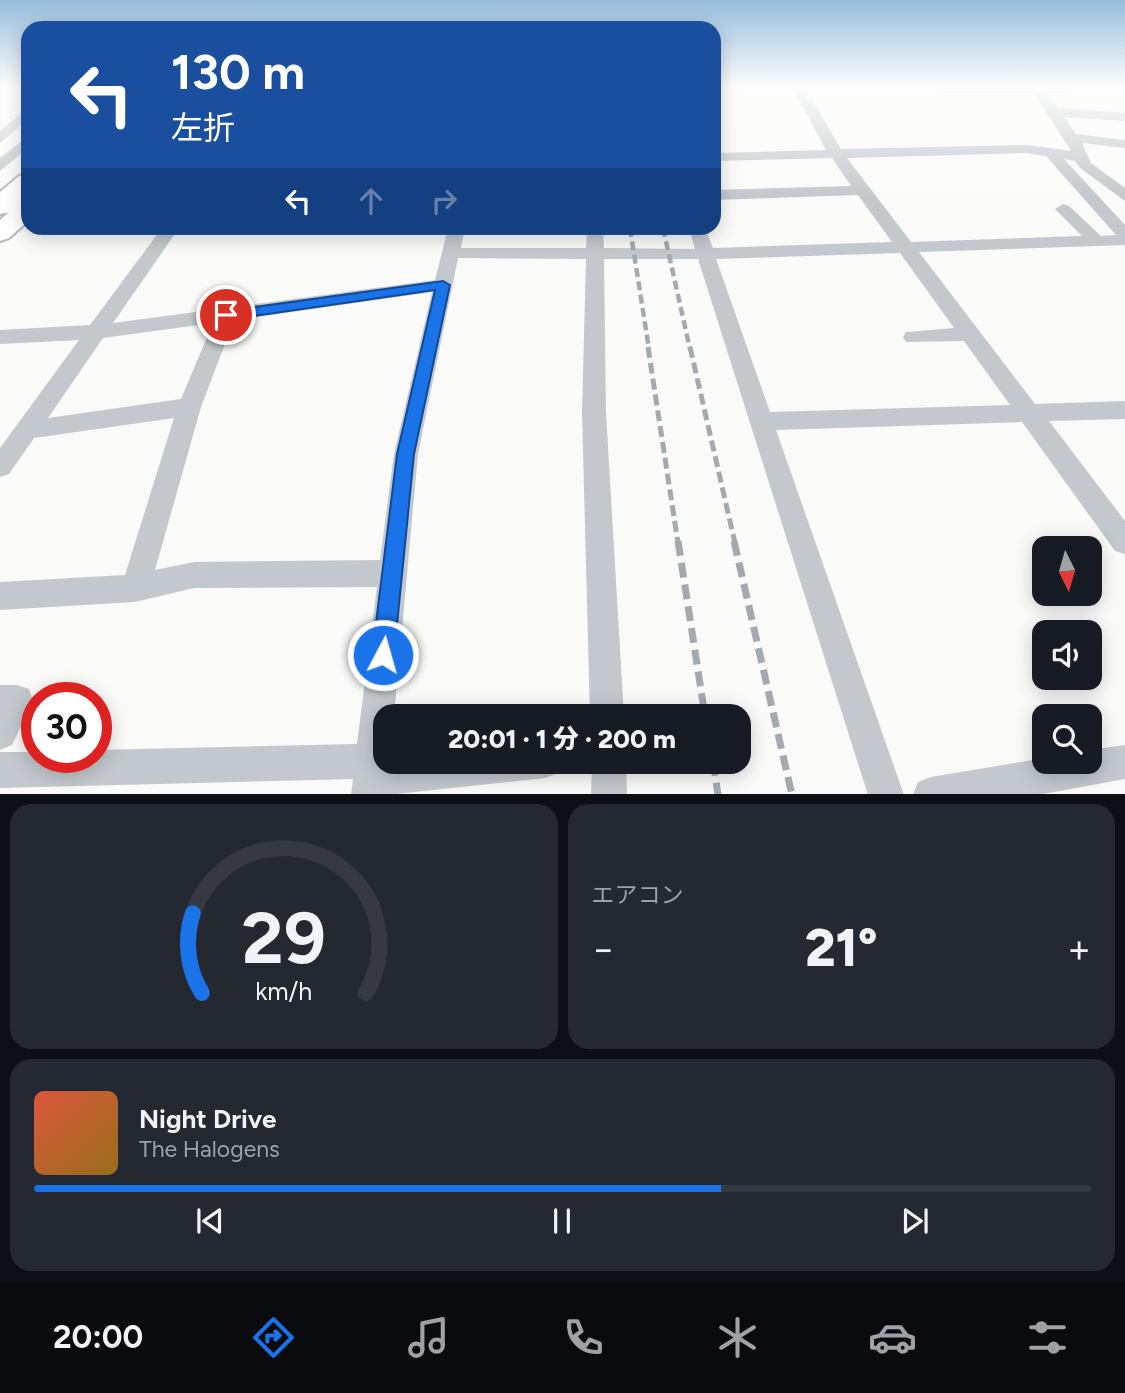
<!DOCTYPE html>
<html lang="ja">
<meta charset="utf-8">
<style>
:root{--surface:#171b24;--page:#242831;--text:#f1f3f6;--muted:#9ea1a6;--line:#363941;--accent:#1a73e8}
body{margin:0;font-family:Figtree,"Noto Sans JP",sans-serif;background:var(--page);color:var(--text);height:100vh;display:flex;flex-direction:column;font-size:26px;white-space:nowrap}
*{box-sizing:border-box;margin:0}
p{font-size:23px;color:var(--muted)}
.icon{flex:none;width:38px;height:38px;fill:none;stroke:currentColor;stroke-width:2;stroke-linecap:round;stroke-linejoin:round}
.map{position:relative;height:794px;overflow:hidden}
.sheet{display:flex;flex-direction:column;gap:10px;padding:10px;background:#0d0f14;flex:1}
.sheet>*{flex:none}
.hud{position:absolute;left:21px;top:21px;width:700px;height:214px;border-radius:21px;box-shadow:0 4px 18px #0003;background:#1a4fa0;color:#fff;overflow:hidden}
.needle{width:46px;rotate:175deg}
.buttons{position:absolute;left:1032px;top:536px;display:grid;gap:14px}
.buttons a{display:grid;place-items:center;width:70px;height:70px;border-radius:14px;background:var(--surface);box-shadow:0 4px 18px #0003;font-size:35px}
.speed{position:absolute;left:21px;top:682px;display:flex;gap:14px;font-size:35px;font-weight:700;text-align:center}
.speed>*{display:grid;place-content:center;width:91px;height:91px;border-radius:50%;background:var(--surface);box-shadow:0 4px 18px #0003;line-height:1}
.speed .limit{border:10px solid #d22;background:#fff;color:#111}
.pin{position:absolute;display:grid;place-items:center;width:60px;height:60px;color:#fff;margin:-30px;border:4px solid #fff;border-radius:50%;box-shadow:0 2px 7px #0007}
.me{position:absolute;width:77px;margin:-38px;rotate:6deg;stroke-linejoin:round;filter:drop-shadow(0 0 5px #0008)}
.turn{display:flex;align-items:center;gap:24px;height:147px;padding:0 35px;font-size:32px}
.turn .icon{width:91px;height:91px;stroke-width:2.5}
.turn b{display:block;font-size:49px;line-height:60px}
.lanes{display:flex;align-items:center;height:66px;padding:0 35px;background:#0003;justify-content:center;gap:35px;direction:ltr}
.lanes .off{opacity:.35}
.big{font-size:52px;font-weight:800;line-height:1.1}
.sheet .widget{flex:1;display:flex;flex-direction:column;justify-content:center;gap:10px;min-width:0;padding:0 24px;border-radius:21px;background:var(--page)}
.sheet .dial{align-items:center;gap:0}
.dial svg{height:182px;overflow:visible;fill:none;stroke:var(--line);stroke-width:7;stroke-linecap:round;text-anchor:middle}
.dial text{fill:var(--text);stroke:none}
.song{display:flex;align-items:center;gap:21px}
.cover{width:84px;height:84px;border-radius:10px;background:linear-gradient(135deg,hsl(10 70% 55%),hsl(40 70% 35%))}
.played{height:7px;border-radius:4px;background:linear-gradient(90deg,var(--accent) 65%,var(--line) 65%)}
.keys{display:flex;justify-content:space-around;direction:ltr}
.heat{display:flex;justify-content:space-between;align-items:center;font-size:38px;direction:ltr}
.sheet .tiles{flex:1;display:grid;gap:10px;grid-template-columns:1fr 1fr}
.widget:last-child{grid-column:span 2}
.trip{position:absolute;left:373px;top:704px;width:378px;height:70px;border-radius:21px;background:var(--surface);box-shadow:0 4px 18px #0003;font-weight:800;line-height:70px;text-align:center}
.menu{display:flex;height:112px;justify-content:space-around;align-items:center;background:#090b0e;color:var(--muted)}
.menu .icon{width:49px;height:49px}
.menu .selected{color:var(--accent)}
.menu b{font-size:32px;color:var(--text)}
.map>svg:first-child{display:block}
</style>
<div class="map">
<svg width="1125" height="795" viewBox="0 0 1125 795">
<rect width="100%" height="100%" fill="#fafaf8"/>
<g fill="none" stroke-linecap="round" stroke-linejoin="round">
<defs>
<g id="secondary">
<polygon points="938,86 1070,86 1061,91 947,91"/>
<polygon points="28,201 28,221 9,238 0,241 0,220 19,203"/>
</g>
<polygon id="highway" points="28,174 28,196 10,212 0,214 0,192 19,176"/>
</defs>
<use href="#secondary" stroke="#b3babf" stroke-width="4"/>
<use href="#highway" stroke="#b4b9bd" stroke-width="4"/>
<g fill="#c3c8cc" fill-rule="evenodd">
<path d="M792,86H804L841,149L1027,145L1071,151L1030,86H1042L1058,108L1125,113V121L1064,117L1076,134L1125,140V148L1082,143L1091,163L1125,188V201L1080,168L1075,161L1064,159L1125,225V245L919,252L1035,404L1125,401V419L1049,421L1125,521V554L1115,551L1022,422L776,430L904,795H868L698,259H604L606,413L624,716H590L582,413L586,259L458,258L418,454L394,716H385V761H563L558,773L546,778L387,795H351L353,779L0,788V752H37V758H96V750L357,744L377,587L194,588L135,602L0,610V582L125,575L174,418L34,438L9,474L0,477V448L79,340L0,344V330L90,325L162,228H179L113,323L435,280L448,228H465L461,248H586L587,228H603L604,248L695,249L689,228H705L713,248L892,242L858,195L714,200V190L851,186L832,158L714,161V153L826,150ZM1027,153L1046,156L1116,235L1101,236L1069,206L1063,204L1055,209L1082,236L911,242L847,158ZM900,253L954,328L906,332L903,337L906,342L964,341L1010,405L770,412L716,259ZM432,292L394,454L380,560L194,562L155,570L201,407L234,320ZM213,323L181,399L48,418L103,338Z"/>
<polygon points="28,108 28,119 0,143 0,131"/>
<polygon points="28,136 28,148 0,171 0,158"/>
<polygon points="0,685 17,685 29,689 33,701 12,745 0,750"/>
<polygon points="1125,745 1125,779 1038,795 913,795 918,782 931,777 1045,758 1045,761 1090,761 1090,750"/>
<polygon points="592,761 626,761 627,795 591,795"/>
</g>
<use href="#secondary" fill="#fff" fill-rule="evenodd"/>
<use href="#highway" fill="#fff" fill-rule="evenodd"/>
<g stroke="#a2aab0" stroke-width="4.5" stroke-dasharray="9 4.5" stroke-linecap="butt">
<polyline points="630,228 649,349"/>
<polyline points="663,228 690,349"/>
</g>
<g stroke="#a2aab0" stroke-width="5" stroke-dasharray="11 5" stroke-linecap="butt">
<polyline points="648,347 678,543"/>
<polyline points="690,347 735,543"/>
</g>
<g stroke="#a2aab0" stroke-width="7" stroke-dasharray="15 7" stroke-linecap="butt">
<polyline points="678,541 705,716"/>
<polyline points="734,541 792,795"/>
<polyline points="713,761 718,795"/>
</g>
</g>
<linearGradient id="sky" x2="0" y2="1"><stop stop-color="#96bcdc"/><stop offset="0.44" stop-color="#fdfdfc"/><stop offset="1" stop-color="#fdfdfc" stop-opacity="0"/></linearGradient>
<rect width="1125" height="197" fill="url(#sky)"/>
<polygon fill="#1a73e8" stroke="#114b97" stroke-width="2" points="443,281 450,285 414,454 394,655 391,663 383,666 376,663 372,655 397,454 435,290 226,320 219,315 226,311"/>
</svg>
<div class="buttons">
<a><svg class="needle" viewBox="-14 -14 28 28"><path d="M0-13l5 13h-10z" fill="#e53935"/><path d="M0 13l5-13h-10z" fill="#9ea1a6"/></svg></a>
<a><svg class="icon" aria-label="sound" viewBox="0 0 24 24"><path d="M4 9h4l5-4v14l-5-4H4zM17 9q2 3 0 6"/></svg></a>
<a><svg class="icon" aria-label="search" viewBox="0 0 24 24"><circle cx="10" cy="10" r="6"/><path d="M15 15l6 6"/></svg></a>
</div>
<div class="speed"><div class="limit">30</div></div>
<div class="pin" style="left:226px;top:315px;background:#d93025"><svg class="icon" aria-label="arrive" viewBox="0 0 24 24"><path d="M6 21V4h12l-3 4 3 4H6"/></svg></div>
<svg class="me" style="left:383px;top:655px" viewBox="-20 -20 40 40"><circle r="17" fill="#1a73e8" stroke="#fff" stroke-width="3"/><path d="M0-11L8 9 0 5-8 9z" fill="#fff"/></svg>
<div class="trip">20:01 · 1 分 · 200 m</div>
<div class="hud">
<div class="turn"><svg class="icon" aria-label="left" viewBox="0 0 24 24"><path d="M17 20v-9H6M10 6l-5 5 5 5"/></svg><div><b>130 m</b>左折</div></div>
<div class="lanes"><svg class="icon" aria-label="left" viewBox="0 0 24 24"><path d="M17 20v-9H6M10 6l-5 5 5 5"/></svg><svg class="icon off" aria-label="ahead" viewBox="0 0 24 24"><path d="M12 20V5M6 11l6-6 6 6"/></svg><svg class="icon off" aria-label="right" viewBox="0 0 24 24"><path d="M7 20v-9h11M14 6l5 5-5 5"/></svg></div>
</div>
</div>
<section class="sheet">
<div class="tiles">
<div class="widget dial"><svg viewBox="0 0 100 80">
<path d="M14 69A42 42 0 1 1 86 69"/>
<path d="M14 69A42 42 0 0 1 10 34" stroke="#1a73e8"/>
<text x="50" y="56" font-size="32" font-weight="700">29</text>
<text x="50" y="72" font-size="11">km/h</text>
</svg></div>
<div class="widget"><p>エアコン</p>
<div class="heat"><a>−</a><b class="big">21°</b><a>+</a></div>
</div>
<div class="widget">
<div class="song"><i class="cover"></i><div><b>Night Drive</b><p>The Halogens</p></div></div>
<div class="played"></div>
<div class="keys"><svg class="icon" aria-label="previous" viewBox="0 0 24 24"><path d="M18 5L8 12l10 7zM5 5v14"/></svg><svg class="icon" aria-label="pause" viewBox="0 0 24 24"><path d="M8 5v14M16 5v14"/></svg><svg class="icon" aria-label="next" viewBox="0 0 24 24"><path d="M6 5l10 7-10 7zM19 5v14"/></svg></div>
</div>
</div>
</section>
<nav class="menu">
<b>20:00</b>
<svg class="icon selected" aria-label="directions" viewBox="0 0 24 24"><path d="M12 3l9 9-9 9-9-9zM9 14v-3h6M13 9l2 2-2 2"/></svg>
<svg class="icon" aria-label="music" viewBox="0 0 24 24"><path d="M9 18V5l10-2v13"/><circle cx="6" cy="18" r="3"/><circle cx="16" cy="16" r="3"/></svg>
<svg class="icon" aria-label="phone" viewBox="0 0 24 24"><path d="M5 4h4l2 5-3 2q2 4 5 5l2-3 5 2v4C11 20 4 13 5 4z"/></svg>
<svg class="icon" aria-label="climate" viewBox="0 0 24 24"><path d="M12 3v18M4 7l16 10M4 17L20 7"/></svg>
<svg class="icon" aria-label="car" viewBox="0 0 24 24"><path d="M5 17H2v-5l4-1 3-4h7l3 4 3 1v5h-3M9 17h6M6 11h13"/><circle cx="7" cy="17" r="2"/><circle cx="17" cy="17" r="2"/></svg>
<svg class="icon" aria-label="filters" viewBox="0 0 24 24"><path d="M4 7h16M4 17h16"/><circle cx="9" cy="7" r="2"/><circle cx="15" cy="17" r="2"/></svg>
</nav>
